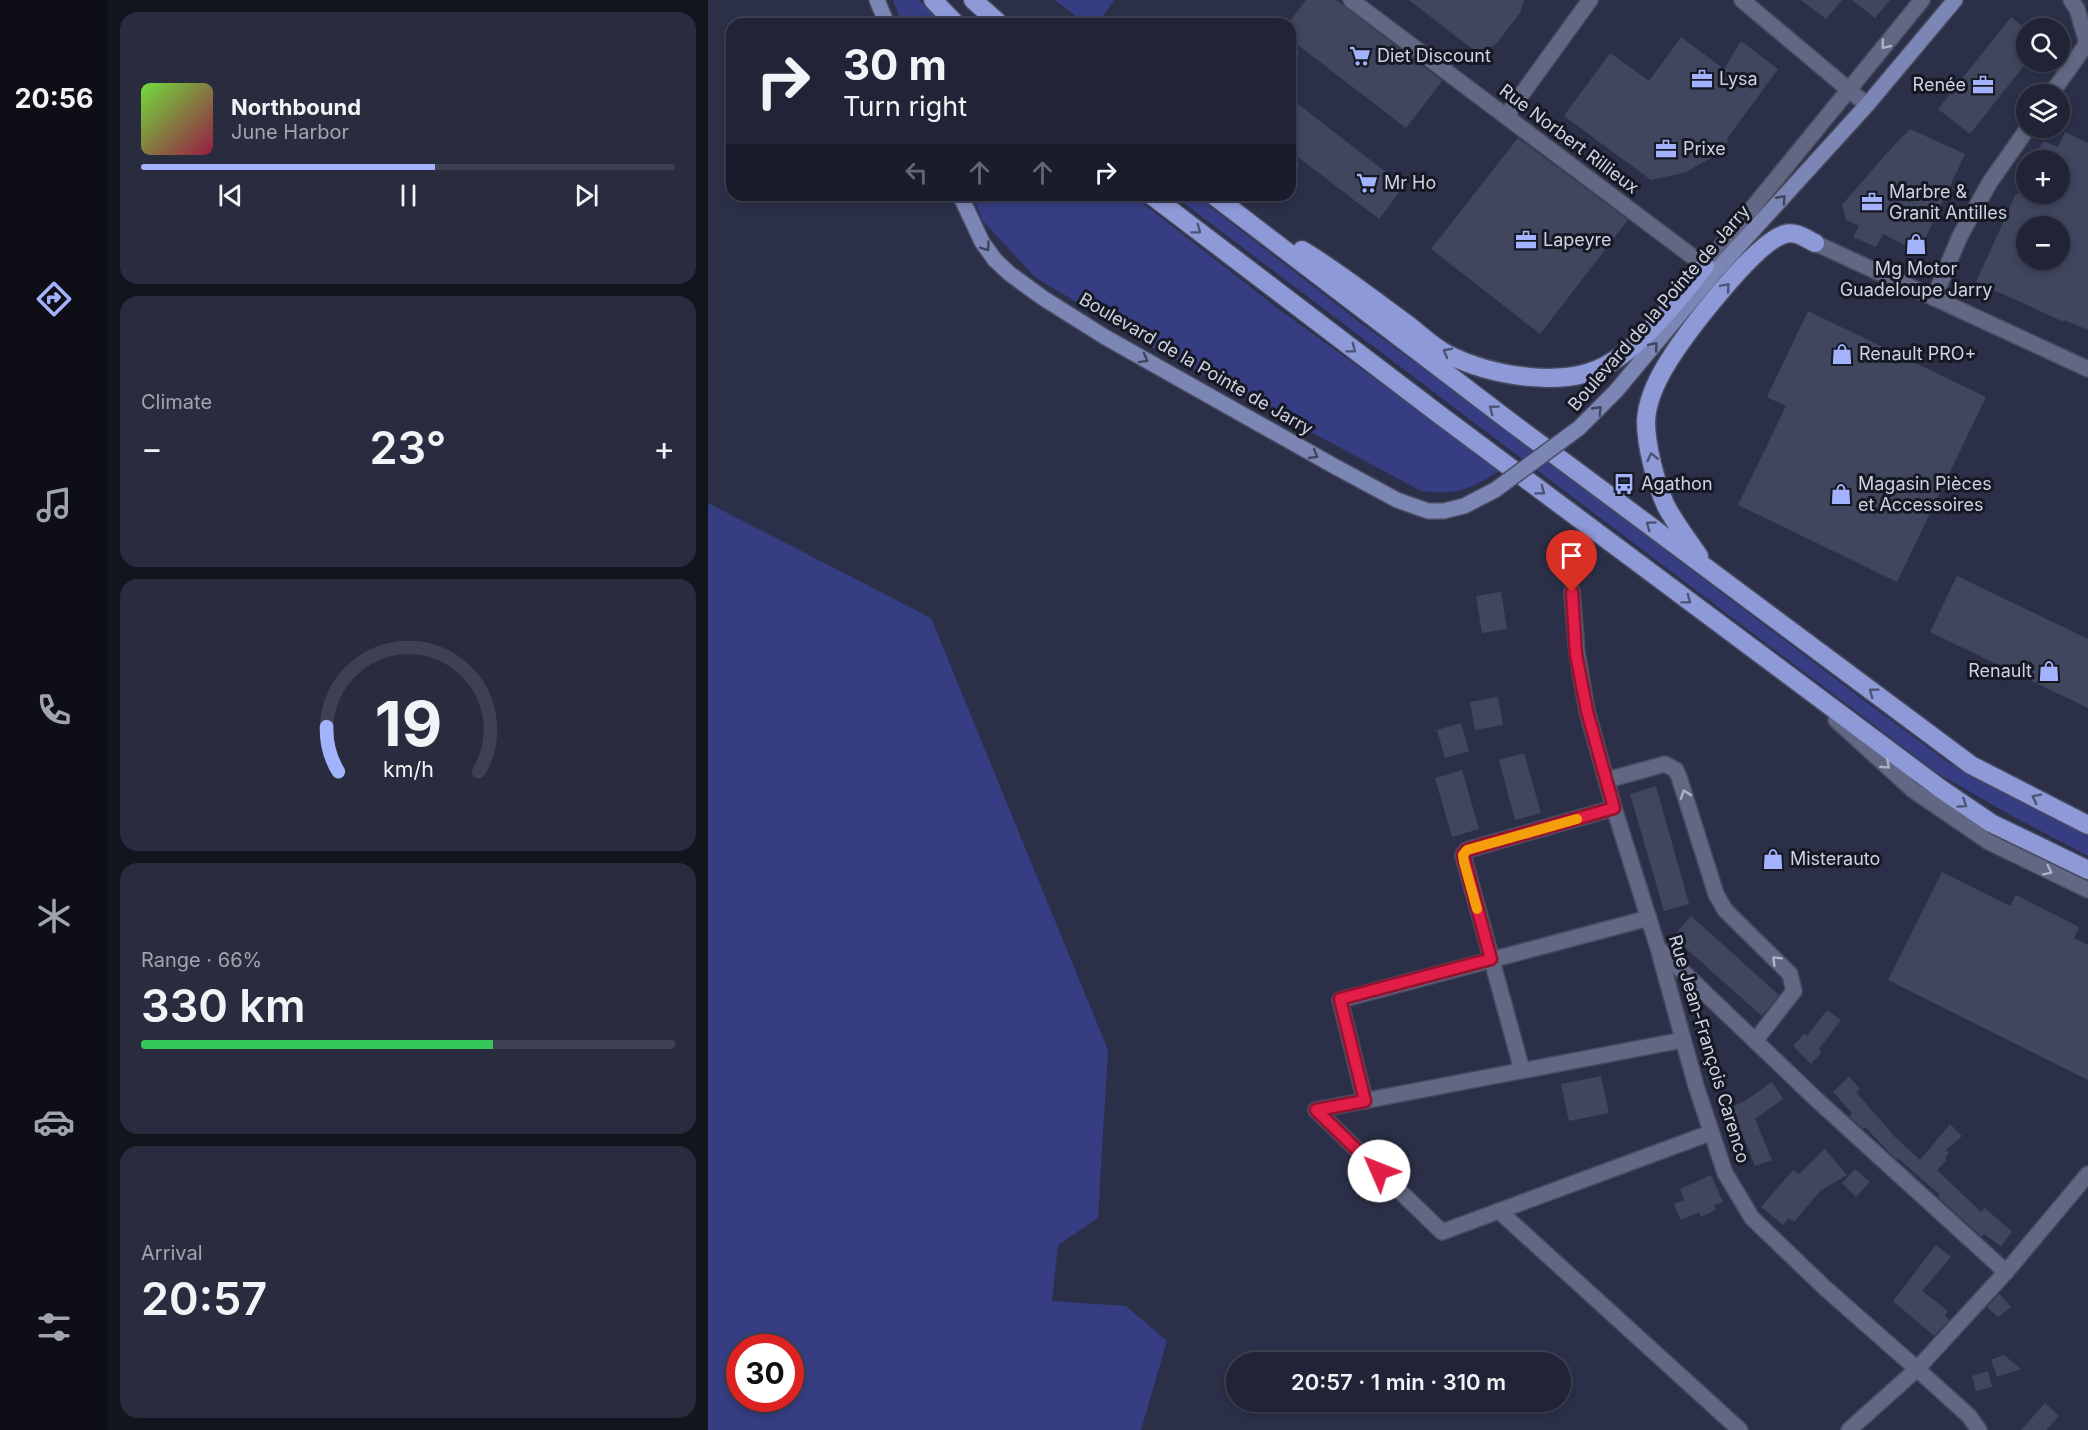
<!DOCTYPE html>
<meta charset="utf-8">
<style>
:root{--surface:#202436;--page:#282c3e;--text:#f1f3f6;--muted:#a2a4ad;--line:#3d4151;--accent:#a3b2fc}
body{margin:0;font-family:Inter,sans-serif;background:var(--page);color:var(--text);height:100vh;display:flex;flex-direction:column;font-size:22px;white-space:nowrap}
*{box-sizing:border-box;margin:0}
p{font-size:20px;color:var(--muted)}
.icon{flex:none;width:33px;height:33px;fill:none;stroke:currentColor;stroke-width:2;stroke-linecap:round;stroke-linejoin:round}
.map{position:relative;flex:1;overflow:hidden}
.details{display:flex;flex-direction:column;gap:12px;padding:12px;background:#12141e;width:600px}
.details>*{flex:none}
.banner{position:absolute;left:18px;top:18px;width:570px;height:183px;border-radius:18px;box-shadow:0 3px 9px #0003,0 0 0 2px var(--line);background:#202436;color:var(--text);overflow:hidden}
.tools{position:absolute;left:1308px;top:18px;display:grid;gap:12px}
.tools a{display:grid;place-items:center;width:54px;height:54px;border-radius:50%;background:var(--surface);box-shadow:0 3px 9px #0003,0 0 0 2px var(--line);font-size:30px}
.speed{position:absolute;left:18px;top:1334px;display:flex;gap:12px;font-size:30px;font-weight:700;text-align:center}
.speed>*{display:grid;place-content:center;width:78px;height:78px;border-radius:50%;background:var(--surface);box-shadow:0 3px 9px #0003,0 0 0 2px var(--line);line-height:1}
.speed .limit{border:9px solid #d22;background:#fff;color:#111}
.pin{position:absolute;display:grid;place-items:center;width:51px;height:51px;color:#fff;margin:-62px -26px;border-radius:50% 50% 50% 0;rotate:-45deg;box-shadow:0 0 6px #0007}
.pin .icon{rotate:45deg}
.me{position:absolute;width:66px;margin:-33px;rotate:314deg;stroke-linejoin:round;filter:drop-shadow(0 0 4px #0008)}
.turn{display:flex;align-items:center;gap:21px;height:126px;padding:0 18px;font-size:27px}
.turn .icon{width:78px;height:78px;stroke-width:2.5}
.turn b{display:block;font-size:42px;line-height:51px}
.lanes{display:flex;align-items:center;height:57px;padding:0 18px;background:#0003;justify-content:center;gap:30px;direction:ltr}
.lanes .off{opacity:.35}
.big{font-size:45px;font-weight:600;line-height:1.1}
.details .card{flex:1;display:flex;flex-direction:column;justify-content:center;gap:9px;min-width:0;padding:0 21px;border-radius:18px;background:var(--page)}
.details .dial{align-items:center;gap:0}
.dial svg{height:156px;overflow:visible;fill:none;stroke:var(--line);stroke-width:7;stroke-linecap:round;text-anchor:middle}
.dial text{fill:var(--text);stroke:none}
.song{display:flex;align-items:center;gap:18px}
.cover{width:72px;height:72px;border-radius:9px;background:linear-gradient(135deg,hsl(100 70% 55%),hsl(340 70% 35%))}
.played{height:6px;border-radius:3px;background:linear-gradient(90deg,var(--accent) 55%,var(--line) 55%)}
.keys{display:flex;justify-content:space-around;direction:ltr}
.heat{display:flex;justify-content:space-between;align-items:center;font-size:33px;direction:ltr}
.charge{height:9px;border-radius:4px;background:linear-gradient(90deg,#34c759 66%,var(--line) 0)}
.trip{position:absolute;left:518px;top:1352px;width:345px;height:60px;border-radius:30px;background:var(--surface);box-shadow:0 3px 9px #0003,0 0 0 2px var(--line);font-weight:600;line-height:60px;text-align:center}
main{display:flex;flex:1;min-height:0}
.tabs{display:flex;flex-direction:column;width:108px;justify-content:space-around;align-items:center;background:#0d0e16;color:var(--muted)}
.tabs .icon{width:42px;height:42px}
.tabs .active{color:var(--accent)}
.tabs b{font-size:27px;color:var(--text)}
.map>svg:first-child{display:block}
</style>
<main>
<nav class="tabs">
<b>20:56</b>
<svg class="icon active" aria-label="directions" viewBox="0 0 24 24"><path d="M12 3l9 9-9 9-9-9zM9 14v-3h6M13 9l2 2-2 2"/></svg>
<svg class="icon" aria-label="music" viewBox="0 0 24 24"><path d="M9 18V5l10-2v13"/><circle cx="6" cy="18" r="3"/><circle cx="16" cy="16" r="3"/></svg>
<svg class="icon" aria-label="phone" viewBox="0 0 24 24"><path d="M5 4h4l2 5-3 2q2 4 5 5l2-3 5 2v4C11 20 4 13 5 4z"/></svg>
<svg class="icon" aria-label="climate" viewBox="0 0 24 24"><path d="M12 3v18M4 7l16 10M4 17L20 7"/></svg>
<svg class="icon" aria-label="car" viewBox="0 0 24 24"><path d="M5 17H2v-5l4-1 3-4h7l3 4 3 1v5h-3M9 17h6M6 11h13"/><circle cx="7" cy="17" r="2"/><circle cx="17" cy="17" r="2"/></svg>
<svg class="icon" aria-label="filters" viewBox="0 0 24 24"><path d="M4 7h16M4 17h16"/><circle cx="9" cy="7" r="2"/><circle cx="15" cy="17" r="2"/></svg>
</nav>
<section class="details">
<div class="card">
<div class="song"><i class="cover"></i><div><b>Northbound</b><p>June Harbor</p></div></div>
<div class="played"></div>
<div class="keys"><svg class="icon" aria-label="previous" viewBox="0 0 24 24"><path d="M18 5L8 12l10 7zM5 5v14"/></svg><svg class="icon" aria-label="pause" viewBox="0 0 24 24"><path d="M8 5v14M16 5v14"/></svg><svg class="icon" aria-label="next" viewBox="0 0 24 24"><path d="M6 5l10 7-10 7zM19 5v14"/></svg></div>
</div>
<div class="card"><p>Climate</p>
<div class="heat"><a>−</a><b class="big">23°</b><a>+</a></div>
</div>
<div class="card dial"><svg viewBox="0 0 100 80">
<path d="M14 69A42 42 0 1 1 86 69"/>
<path d="M14 69A42 42 0 0 1 8 46" stroke="#a3b2fc"/>
<text x="50" y="56" font-size="32" font-weight="700">19</text>
<text x="50" y="72" font-size="11">km/h</text>
</svg></div>
<div class="card"><p>Range · 66%</p><b class="big">330 km</b><div class="charge"></div></div>
<div class="card"><p>Arrival</p><b class="big">20:57</b></div>
</section>
<div class="map">
<svg width="1380" height="1430" viewBox="0 0 1380 1430">
<rect width="100%" height="100%" fill="#2b3048"/>
<g fill="#363d82" fill-rule="evenodd">
<polygon points="185,0 211,0 236,24 194,24"/>
<polygon points="347,0 406,0 390,24 378,24"/>
<path d="M264,195H424L572,310L793,470C760,490 752,495 713,491L448,349L328,278L275,221Z"/>
<polygon points="465,195 487,195 654,324 754,396 1154,699 1241,763 1307,799 1380,835 1380,856 1306,817 1231,774"/>
<path d="M0,503L223,618L400,1050L390,1218L350,1245L344,1301L418,1306L459,1341L433,1430H0ZM32,1347H82V1398H32Z"/>
</g>
<g fill="#41465f" fill-rule="evenodd">
<polygon points="598,0 628,0 734,81 698,128 582,39 582,21"/>
<polygon points="701,0 816,0 812,13 788,44 772,55"/>
<polygon points="1093,0 1134,0 1118,19"/>
<polygon points="1144,0 1182,0 1167,18"/>
<polygon points="1303,17 1318,29 1318,63 1262,134 1230,109"/>
<polygon points="973,37 1016,69 1033,41 1070,69 1019,139 1021,140 1003,158 976,173 943,180 856,116 902,53 941,81"/>
<polygon points="582,98 696,186 671,219 582,151"/>
<polygon points="1202,129 1257,154 1211,252 1175,234 1168,247 1145,237 1151,226 1138,220 1134,205 1179,153"/>
<path d="M1357,132L1380,143V330L1356,320V322L1268,282L1308,194H1352V160H1325L1335,141L1350,147ZM1318,226H1352V260H1318Z"/>
<polygon points="810,138 920,220 832,334 723,249"/>
<polygon points="1100,311 1278,397 1189,582 1030,505 1078,406 1059,397"/>
<polygon points="1249,576 1380,639 1380,708 1222,632"/>
<polygon points="793,592 799,629 774,633 768,596"/>
<polygon points="790,697 795,725 767,730 762,702"/>
<polygon points="753,723 761,751 737,758 729,730"/>
<polygon points="816,753 833,813 807,820 791,760"/>
<polygon points="754,770 771,829 744,837 727,778"/>
<polygon points="948,786 981,904 956,911 922,794"/>
<polygon points="1234,872 1302,906 1308,895 1371,927 1366,938 1380,945 1380,1080 1180,980"/>
<polygon points="983,916 1071,995 1054,1016 965,937"/>
<polygon points="1119,1010 1133,1020 1111,1049 1114,1052 1103,1064 1085,1046 1096,1034 1099,1036"/>
<polygon points="893,1076 901,1113 861,1121 853,1084"/>
<polygon points="1141,1077 1152,1089 1148,1092 1187,1137 1212,1160 1242,1124 1254,1136 1238,1150 1241,1153 1237,1158 1239,1160 1229,1170 1273,1212 1277,1208 1304,1232 1293,1246 1276,1234 1274,1237 1230,1197 1232,1195 1191,1159 1190,1160 1187,1158 1157,1127 1155,1129 1141,1116 1144,1113 1125,1092"/>
<polygon points="1064,1082 1075,1099 1047,1119 1064,1160 1047,1166 1030,1123 1029,1124 1022,1108 1037,1101"/>
<polygon points="1117,1149 1139,1175 1112,1191 1086,1222 1081,1218 1075,1225 1053,1207 1085,1170 1091,1174"/>
<polygon points="1147,1169 1162,1182 1148,1197 1134,1183"/>
<polygon points="1003,1175 1015,1202 1006,1205 1008,1210 993,1217 991,1212 973,1220 966,1204 976,1200 972,1189"/>
<polygon points="1228,1245 1243,1257 1214,1291 1240,1311 1237,1316 1241,1320 1226,1336 1185,1301"/>
<polygon points="1291,1294 1303,1307 1290,1317 1279,1307"/>
<polygon points="1296,1355 1313,1369 1289,1377 1283,1360"/>
<polygon points="1280,1371 1284,1387 1268,1391 1264,1376"/>
<polygon points="1337,1403 1351,1416 1338,1430 1313,1430"/>
</g>
<g fill="none" stroke-linecap="round" stroke-linejoin="round">
<defs>
<g id="street">
<polyline points="643,0 997,266 1214,0"/>
<polyline points="1034,0 1159,105"/>
<polyline points="1363,0 1369,9 1379,43"/>
<polyline points="1343,94 1380,42"/>
<polyline points="798,116 882,0"/>
<polyline points="1107,243 1380,369"/>
<polyline points="1226,298 1252,236 1282,182 1320,128"/>
<polyline points="864,592 869,653 879,711 906,808 950,948 988,1086 1017,1173 1044,1218 1117,1288 1209,1369 1298,1272 1380,1174"/>
<polyline points="1128,720 1205,790 1281,842 1380,890"/>
<polyline points="899,780 957,764 968,770 971,777 1008,894 1017,910 1082,974 1086,991 1047,1041"/>
<polyline points="951,949 1109,1100 1298,1272"/>
<polyline points="975,1040 608,1110 734,1232 1002,1133"/>
<polyline points="814,1070 755,855 759,850 906,808"/>
<polyline points="657,1101 632,1000 941,918"/>
<polyline points="791,1211 1032,1430"/>
<polyline points="1141,1430 1209,1369 1261,1416 1271,1430"/>
</g>
<g id="primary">
<polyline points="169,0 179,24"/>
<polyline points="252,195 274,242 287,260 302,274 335,298 397,337 626,466 689,500 720,511 736,511 756,506 787,490"/>
<polyline points="871,428 908,391 1008,271 1159,105 1247,0"/>
</g>
<g id="highway">
<polyline points="225,0 248,24"/>
<polyline points="265,0 292,24"/>
<polyline points="443,195 728,412 1233,789 1283,823 1380,870"/>
<polyline points="505,195 800,420 1263,765 1380,825"/>
<path d="M594,250C631,272 664,299 699,324C712,334 725,347 739,354C783,376 858,390 902,363C936,343 973,297 997,266"/>
<path d="M991,556C980,540 967,523 958,506C948,484 938,446 938,421C939,401 950,378 960,362C978,333 1047,242 1077,234C1088,231 1097,238 1107,243"/>
</g>
</defs>
<use href="#street" stroke="#484b5f" stroke-width="18"/>
<use href="#primary" stroke="#484b5f" stroke-width="18"/>
<use href="#highway" stroke="#484b5f" stroke-width="21"/>
<use href="#street" stroke="#626883" stroke-width="15"/>
<use href="#primary" stroke="#7c86b5" stroke-width="15"/>
<use href="#highway" stroke="#8e9ad7" stroke-width="18"/>
<defs>
<polyline id="primary-bridge" points="787,490 871,428"/>
</defs>
<use href="#primary-bridge" stroke="#484b5f" stroke-width="18" stroke-linecap="butt"/>
<use href="#primary-bridge" stroke="#7c86b5" stroke-width="15"/>
</g>
<defs><path id="oneway-chevron" d="M-2-3.5L2.5 0L-2 3.5" fill="none" stroke-width="1.6" stroke-linecap="round" stroke-linejoin="round" transform="scale(1.5)"/></defs>
<g stroke="#aeb2c5">
<use href="#oneway-chevron" transform="translate(1177 45) rotate(129)"/>
<use href="#oneway-chevron" transform="translate(1178 765) rotate(43)"/>
<use href="#oneway-chevron" transform="translate(977 794) rotate(-109)"/>
<use href="#oneway-chevron" transform="translate(1340 871) rotate(26)"/>
<use href="#oneway-chevron" transform="translate(1068 960) rotate(-135)"/>
</g>
<g stroke="#3f455e">
<use href="#oneway-chevron" transform="translate(1074 199) rotate(-48)"/>
<use href="#oneway-chevron" transform="translate(278 247) rotate(54)"/>
<use href="#oneway-chevron" transform="translate(946 346) rotate(-50)"/>
<use href="#oneway-chevron" transform="translate(436 359) rotate(29)"/>
<use href="#oneway-chevron" transform="translate(890 410) rotate(-46)"/>
<use href="#oneway-chevron" transform="translate(606 455) rotate(30)"/>
</g>
<g stroke="#4c5375">
<use href="#oneway-chevron" transform="translate(489 230) rotate(37)"/>
<use href="#oneway-chevron" transform="translate(1018 287) rotate(-50)"/>
<use href="#oneway-chevron" transform="translate(644 349) rotate(37)"/>
<use href="#oneway-chevron" transform="translate(739 352) rotate(-152)"/>
<use href="#oneway-chevron" transform="translate(785 409) rotate(-143)"/>
<use href="#oneway-chevron" transform="translate(944 457) rotate(-103)"/>
<use href="#oneway-chevron" transform="translate(833 491) rotate(37)"/>
<use href="#oneway-chevron" transform="translate(942 525) rotate(-144)"/>
<use href="#oneway-chevron" transform="translate(979 600) rotate(37)"/>
<use href="#oneway-chevron" transform="translate(1165 692) rotate(-143)"/>
<use href="#oneway-chevron" transform="translate(1328 798) rotate(-153)"/>
<use href="#oneway-chevron" transform="translate(1255 804) rotate(34)"/>
</g>
<g fill="none" stroke-linecap="round" stroke-linejoin="round">
<defs>
<polyline id="route" points="671,1171 608,1110 657,1101 632,999 783,959 755,855 759,850 906,808 879,711 868,654 864,592"/>
</defs>
<use href="#route" stroke="#92132f" stroke-width="15"/>
<use href="#route" stroke="#e11d48" stroke-width="10"/>
<polyline stroke="#f59e0b" stroke-width="10" points="769,909 756,862 755,855 759,850 869,819"/>
</g>
<defs>
<symbol id="supermarket-bare" viewBox="-9 -9 18 18"><path d="M-6-5.5h2.5l.6 2H6L4.5 2H-2.5L-4.4-4H-6ZM-1.5 3.2a1.3 1.3 0 1 0 .1 0ZM3 3.2a1.3 1.3 0 1 0 .1 0Z" fill="#a3b2fc" stroke="#161924" stroke-width="2.5" paint-order="stroke"/></symbol>
<symbol id="office-bare" viewBox="-9 -9 18 18"><path d="M-6-3h4V-5.5h4V-3h4V5H-6ZM-1-4.5V-3h2v-1.5ZM-6 0V1H6V0Z" fill="#a3b2fc" stroke="#161924" stroke-width="2.5" paint-order="stroke"/></symbol>
<symbol id="shop-bare" viewBox="-9 -9 18 18"><path d="M-5-2.5h2.3a2.7 3.5 0 0 1 5.4 0H5L5.5 6h-11ZM-1.5-2.5h3a1.5 2.3 0 0 0-3 0Z" fill="#a3b2fc" stroke="#161924" stroke-width="2.5" paint-order="stroke"/></symbol>
<symbol id="bus-bare" viewBox="-9 -9 18 18"><path d="M-5-6H5V4H4V6H2V4H-2V6H-4V4H-5ZM-3.5-4V0h7V-4ZM-3.5 1.2v1.5H-2V1.2ZM2 1.2v1.5H3.5V1.2Z" fill="#a3b2fc" stroke="#161924" stroke-width="2.5" paint-order="stroke"/></symbol>
</defs>
<g fill-rule="evenodd">
<use href="#supermarket-bare" x="637" y="41" width="30" height="30"/>
<use href="#office-bare" x="979" y="64" width="30" height="30"/>
<use href="#office-bare" x="1260" y="70" width="30" height="30"/>
<use href="#office-bare" x="943" y="134" width="30" height="30"/>
<use href="#supermarket-bare" x="644" y="168" width="30" height="30"/>
<use href="#office-bare" x="1149" y="187" width="30" height="30"/>
<use href="#office-bare" x="803" y="225" width="30" height="30"/>
<use href="#shop-bare" x="1193" y="229" width="30" height="30"/>
<use href="#shop-bare" x="1119" y="339" width="30" height="30"/>
<use href="#bus-bare" x="901" y="469" width="30" height="30"/>
<use href="#shop-bare" x="1118" y="479" width="30" height="30"/>
<use href="#shop-bare" x="1326" y="656" width="30" height="30"/>
<use href="#shop-bare" x="1050" y="844" width="30" height="30"/>
</g>
<g text-anchor="middle" stroke-width="6" stroke-linejoin="round" paint-order="stroke">
<g font-size="18" fill="#ced2e1" stroke="#161924" text-anchor="start">
<text x="669" y="62">Diet Discount</text>
<text x="1011" y="85">Lysa</text>
<text x="1258" y="91" text-anchor="end">Renée</text>
<text x="975" y="155">Prixe</text>
<text x="676" y="189">Mr Ho</text>
<text x="1181" y="198">Marbre &amp;<tspan x="1181" dy="21">Granit Antilles</tspan></text>
<text x="835" y="246">Lapeyre</text>
<text x="1208" y="275" text-anchor="middle">Mg Motor<tspan x="1208" dy="21">Guadeloupe Jarry</tspan></text>
<text x="1151" y="360">Renault PRO+</text>
<text x="933" y="490">Agathon</text>
<text x="1150" y="490">Magasin Pièces<tspan x="1150" dy="21">et Accessoires</tspan></text>
<text x="1324" y="677" text-anchor="end">Renault</text>
<text x="1082" y="865">Misterauto</text>
</g>
<g font-size="18" fill="#ced2e1" stroke="#161924">
<text transform="translate(861 139) rotate(37)" y="6">Rue Norbert Rillieux</text>
<text transform="translate(951 308) rotate(-49)" y="6">Boulevard de la Pointe de Jarry</text>
<text transform="translate(488 364) rotate(30)" y="6">Boulevard de la Pointe de Jarry</text>
<text transform="translate(1001 1049) rotate(73)" y="6">Rue Jean-François Carenco</text>
</g>
</g>
</svg>
<div class="tools">
<a><svg class="icon" aria-label="search" viewBox="0 0 24 24"><circle cx="10" cy="10" r="6"/><path d="M15 15l6 6"/></svg></a>
<a><svg class="icon" aria-label="layers" viewBox="0 0 24 24"><path d="M12 4l9 5-9 5-9-5zM3 14l9 5 9-5"/></svg></a>
<a>+</a>
<a>−</a>
</div>
<div class="speed"><div class="limit">30</div></div>
<div class="pin" style="left:864px;top:592px;background:#d93025"><svg class="icon" aria-label="arrive" viewBox="0 0 24 24"><path d="M6 21V4h12l-3 4 3 4H6"/></svg></div>
<svg class="me" style="left:671px;top:1171px" viewBox="-20 -20 40 40"><circle r="19" fill="#fff"/><path d="M0-13L10 11 0 6-10 11z" fill="#e11d48"/></svg>
<div class="trip">20:57 · 1 min · 310 m</div>
<div class="banner">
<div class="turn"><svg class="icon" aria-label="right" viewBox="0 0 24 24"><path d="M7 20v-9h11M14 6l5 5-5 5"/></svg><div><b>30 m</b>Turn right</div></div>
<div class="lanes"><svg class="icon off" aria-label="left" viewBox="0 0 24 24"><path d="M17 20v-9H6M10 6l-5 5 5 5"/></svg><svg class="icon off" aria-label="ahead" viewBox="0 0 24 24"><path d="M12 20V5M6 11l6-6 6 6"/></svg><svg class="icon off" aria-label="ahead" viewBox="0 0 24 24"><path d="M12 20V5M6 11l6-6 6 6"/></svg><svg class="icon" aria-label="right" viewBox="0 0 24 24"><path d="M7 20v-9h11M14 6l5 5-5 5"/></svg></div>
</div>
</div>
</main>
